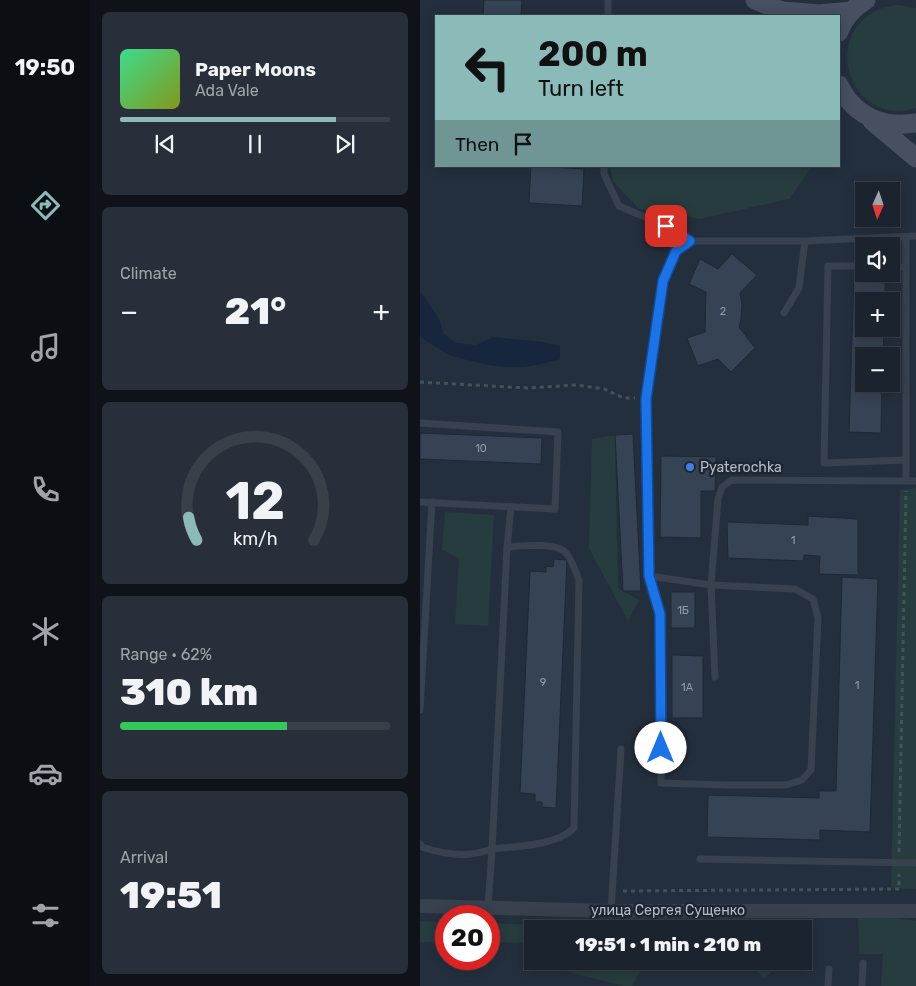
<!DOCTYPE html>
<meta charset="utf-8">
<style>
:root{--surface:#1b232e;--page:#282f3a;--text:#f1f3f6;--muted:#a0a4aa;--line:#39404a;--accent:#8bbbb9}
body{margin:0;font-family:Rubik,sans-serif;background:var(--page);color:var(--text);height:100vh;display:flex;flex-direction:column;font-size:19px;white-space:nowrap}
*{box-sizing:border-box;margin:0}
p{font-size:16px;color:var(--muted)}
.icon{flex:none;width:28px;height:28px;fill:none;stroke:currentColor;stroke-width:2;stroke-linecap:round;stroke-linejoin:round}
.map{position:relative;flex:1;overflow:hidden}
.side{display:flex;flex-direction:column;gap:12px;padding:12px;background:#0f1319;width:330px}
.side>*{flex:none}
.banner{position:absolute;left:15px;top:15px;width:405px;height:152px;border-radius:0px;box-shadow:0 2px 12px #0003,0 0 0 1px var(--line);background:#8bbbb9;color:#111;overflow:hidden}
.needle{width:32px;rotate:183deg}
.controls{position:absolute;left:435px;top:182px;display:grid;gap:10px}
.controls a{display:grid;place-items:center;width:45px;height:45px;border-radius:0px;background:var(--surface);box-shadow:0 2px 12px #0003,0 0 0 1px var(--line);font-size:25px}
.speed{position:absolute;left:15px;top:905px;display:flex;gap:10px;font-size:25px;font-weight:700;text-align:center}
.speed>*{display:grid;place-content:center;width:65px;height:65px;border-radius:50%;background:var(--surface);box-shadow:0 2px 12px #0003,0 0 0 1px var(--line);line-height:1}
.speed .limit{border:8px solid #d22;background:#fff;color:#111}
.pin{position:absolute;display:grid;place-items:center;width:42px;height:42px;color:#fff;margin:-21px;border-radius:10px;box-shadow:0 2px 8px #0006}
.me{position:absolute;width:55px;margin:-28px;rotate:0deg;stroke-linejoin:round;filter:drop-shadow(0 0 4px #0008)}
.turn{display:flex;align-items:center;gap:18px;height:105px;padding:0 20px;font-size:22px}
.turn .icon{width:65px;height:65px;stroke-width:2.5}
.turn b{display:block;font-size:35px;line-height:42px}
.then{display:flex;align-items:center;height:48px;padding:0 20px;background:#0003;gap:10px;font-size:19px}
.big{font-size:38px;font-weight:800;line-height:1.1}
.side .card{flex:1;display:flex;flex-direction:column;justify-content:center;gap:8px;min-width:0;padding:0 18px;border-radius:8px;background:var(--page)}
.side .dial{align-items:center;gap:0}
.dial svg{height:130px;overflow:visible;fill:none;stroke:var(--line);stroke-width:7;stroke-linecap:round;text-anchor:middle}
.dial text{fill:var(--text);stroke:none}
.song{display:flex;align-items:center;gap:15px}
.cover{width:60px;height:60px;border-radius:8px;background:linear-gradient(135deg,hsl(150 70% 55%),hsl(70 70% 35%))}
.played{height:5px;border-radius:2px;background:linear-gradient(90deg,var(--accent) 80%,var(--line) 80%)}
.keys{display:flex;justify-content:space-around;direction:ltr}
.heat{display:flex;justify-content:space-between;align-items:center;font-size:28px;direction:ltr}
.charge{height:8px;border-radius:4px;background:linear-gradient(90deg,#34c759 62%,var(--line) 0)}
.trip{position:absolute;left:104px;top:920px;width:288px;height:50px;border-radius:0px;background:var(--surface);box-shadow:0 2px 12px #0003,0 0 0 1px var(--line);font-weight:800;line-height:50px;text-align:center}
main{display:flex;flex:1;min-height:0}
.tabs{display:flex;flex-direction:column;width:90px;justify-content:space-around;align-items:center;background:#0b0e12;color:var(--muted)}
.tabs .icon{width:35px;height:35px}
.tabs .on{color:var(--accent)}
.tabs b{font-size:22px;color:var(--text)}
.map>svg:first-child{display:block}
</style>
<main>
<nav class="tabs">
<b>19:50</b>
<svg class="icon on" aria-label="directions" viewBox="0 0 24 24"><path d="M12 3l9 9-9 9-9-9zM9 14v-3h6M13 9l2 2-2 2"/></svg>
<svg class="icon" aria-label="music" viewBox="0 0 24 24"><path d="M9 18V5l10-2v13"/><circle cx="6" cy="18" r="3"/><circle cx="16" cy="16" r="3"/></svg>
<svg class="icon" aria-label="phone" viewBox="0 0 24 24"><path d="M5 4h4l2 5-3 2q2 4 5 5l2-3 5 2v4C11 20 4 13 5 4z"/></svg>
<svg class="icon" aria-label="climate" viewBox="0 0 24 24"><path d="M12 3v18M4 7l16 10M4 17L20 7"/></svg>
<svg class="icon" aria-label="car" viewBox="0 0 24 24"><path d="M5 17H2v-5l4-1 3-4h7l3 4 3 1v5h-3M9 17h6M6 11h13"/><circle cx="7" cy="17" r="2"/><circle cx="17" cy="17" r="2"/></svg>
<svg class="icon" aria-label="filters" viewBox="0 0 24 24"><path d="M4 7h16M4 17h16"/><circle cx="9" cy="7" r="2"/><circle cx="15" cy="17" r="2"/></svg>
</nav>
<section class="side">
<div class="card">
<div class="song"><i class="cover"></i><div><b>Paper Moons</b><p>Ada Vale</p></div></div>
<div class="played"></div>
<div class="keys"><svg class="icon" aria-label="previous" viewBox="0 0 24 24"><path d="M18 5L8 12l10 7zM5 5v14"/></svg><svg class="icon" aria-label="pause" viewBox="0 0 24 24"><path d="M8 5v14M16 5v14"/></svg><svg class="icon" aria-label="next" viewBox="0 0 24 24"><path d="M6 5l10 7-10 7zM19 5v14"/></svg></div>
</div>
<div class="card"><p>Climate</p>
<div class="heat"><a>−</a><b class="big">21°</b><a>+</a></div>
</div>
<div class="card dial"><svg viewBox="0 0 100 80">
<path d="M14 69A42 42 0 1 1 86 69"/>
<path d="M14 69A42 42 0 0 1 9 55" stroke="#8bbbb9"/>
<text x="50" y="56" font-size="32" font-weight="700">12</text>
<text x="50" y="72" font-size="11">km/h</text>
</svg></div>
<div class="card"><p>Range · 62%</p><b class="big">310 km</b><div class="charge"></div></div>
<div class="card"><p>Arrival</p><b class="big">19:51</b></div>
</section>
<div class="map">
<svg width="496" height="986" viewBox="0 0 496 986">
<rect width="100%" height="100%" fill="#242f3e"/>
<g fill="#263c3f">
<path d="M478,5L496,8V108C433,128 398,38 459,9C465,7 472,6 478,5Z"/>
<polygon points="190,166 392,166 369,199 280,219 219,209 193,181"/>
<polygon points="195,435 198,588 219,600 208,621 169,548 172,439"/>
<polygon points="496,488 496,889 471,888 480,490"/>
<polygon points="25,512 74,515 68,626 35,624 39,558 22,550"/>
<polygon points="438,913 496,921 496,986 461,986 463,954 439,954"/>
<polygon points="295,918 294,929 260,929"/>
<polygon points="0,921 26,922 26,942 0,942"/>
<polygon points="69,923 139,926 147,929 112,929 112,943 69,942"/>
<polygon points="121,961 226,961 212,986 204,986 121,965"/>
<polygon points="283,961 313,961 312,964 300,971"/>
<polygon points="328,961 363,961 344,979"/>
</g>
<path fill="#17263c" d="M0,291L19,319L23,333L36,343L56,345L73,337L123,342L140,346V359C108,369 85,370 52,361C45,359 37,358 30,355C19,350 10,343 0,337Z"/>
<g fill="#364354" stroke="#1f2835">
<polygon points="64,0 102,0 101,16 63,16"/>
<polygon points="111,166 164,169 162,206 109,203"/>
<polygon points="312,254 337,275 320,293 322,304 321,319 319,327 335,348 311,372 298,359 278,366 267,338 285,332 286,292 269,284 280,259 298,269"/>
<polygon points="434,275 465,276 465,301 444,301 444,329 464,329 463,356 444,356 444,384 462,384 461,433 429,432"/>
<polygon points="0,433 122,438 121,464 0,459"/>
<polygon points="213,434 221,591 203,591 195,435"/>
<polygon points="241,456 296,457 295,491 281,491 281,538 240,537"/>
<polygon points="388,516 438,519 438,575 399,574 400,556 384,555 383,561 308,558 307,522 388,525"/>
<polygon points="134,559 147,560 136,808 122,807 122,802 115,802 115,794 100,793 110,571 126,572 126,566 133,567"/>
<polygon points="422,577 458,579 450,832 400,830 400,840 287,837 288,795 399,798 399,791 416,791"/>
<rect x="251" y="592" width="24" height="36"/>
<polygon points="252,655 283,656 283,718 252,718"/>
</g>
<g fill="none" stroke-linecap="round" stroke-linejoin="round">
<g stroke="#3f5557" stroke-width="3" stroke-dasharray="4 4" stroke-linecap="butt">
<polyline points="0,382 107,388 157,385 184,389 204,398 215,398"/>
<polyline points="479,852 486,491"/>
<polyline points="203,891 479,889 479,874"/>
</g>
<g stroke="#38414e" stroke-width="7">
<polyline points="188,16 188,0"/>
<polyline points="184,166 184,174 199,206 246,226 270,241"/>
<polyline points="385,241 270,241 256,251 243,281 226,399 229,576 240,614 241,783 308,785 366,785 382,780 391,770 398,618 393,599 375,589 291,585 298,499 302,487 312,480 496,481"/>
<polyline points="444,266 408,266 404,463 486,460"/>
<polyline points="471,267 486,267"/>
<polyline points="364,313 379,288 385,241 496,236"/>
<polyline points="0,423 138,432 135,509 0,502"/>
<polyline points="486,481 486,237"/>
<polyline points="87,547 91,507"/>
<polyline points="229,576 291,585 295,677"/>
<polyline points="0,710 12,502"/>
<path d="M0,844L2,847C17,852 34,856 51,854C58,853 66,851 73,849C97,846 136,846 154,828L159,580C155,570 152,559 145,552C135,542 101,546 87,547L72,850L68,907"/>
<polyline points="280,859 496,863"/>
<polyline points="191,911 201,749"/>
<polyline points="408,986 409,969"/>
<polyline points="442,986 443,963"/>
</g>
<polyline stroke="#38414e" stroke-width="14" points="0,906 191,911 496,911"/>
<g stroke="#465061" stroke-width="19">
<polyline points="335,0 362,11 399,14 432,11"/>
<path d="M419,32C423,19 434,7 446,0"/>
<path d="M419,85C422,90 425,97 430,102C447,121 471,127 496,123"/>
<polyline points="452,121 496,158"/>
</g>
</g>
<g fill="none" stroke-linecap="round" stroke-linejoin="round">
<defs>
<polyline id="route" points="241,748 240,614 229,576 226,399 243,281 256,251 270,241 246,226"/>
</defs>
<use href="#route" stroke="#114b97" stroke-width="12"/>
<use href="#route" stroke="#1a73e8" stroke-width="9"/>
</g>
<circle fill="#3f7fe0" stroke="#1d2633" stroke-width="2" cx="270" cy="467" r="5"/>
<g text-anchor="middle" stroke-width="5" stroke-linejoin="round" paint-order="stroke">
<g font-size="11" fill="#929caa">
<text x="303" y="315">2</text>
<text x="61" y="452">10</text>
<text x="373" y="544">1</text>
<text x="263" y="614">1Б</text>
<text x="123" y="686">9</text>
<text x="437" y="689">1</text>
<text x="267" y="691">1А</text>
</g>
<g font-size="14" fill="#b4bcc9" stroke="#1d2633" text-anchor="start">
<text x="280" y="472">Pyaterochka</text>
</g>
<g font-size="14" fill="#b4bcc9" stroke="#1d2633">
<text x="248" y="915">улица Сергея Сущенко</text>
</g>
</g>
</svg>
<div class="controls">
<a><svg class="needle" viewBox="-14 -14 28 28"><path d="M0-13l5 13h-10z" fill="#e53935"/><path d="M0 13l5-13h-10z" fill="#a0a4aa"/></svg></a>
<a><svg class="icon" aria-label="sound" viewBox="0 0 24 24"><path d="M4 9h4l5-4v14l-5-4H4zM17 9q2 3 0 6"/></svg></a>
<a>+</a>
<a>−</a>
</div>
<div class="speed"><div class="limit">20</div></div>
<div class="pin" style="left:246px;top:226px;background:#d93025"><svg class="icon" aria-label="arrive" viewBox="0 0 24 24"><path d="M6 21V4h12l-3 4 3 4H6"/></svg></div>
<svg class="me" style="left:241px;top:748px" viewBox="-20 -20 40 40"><circle r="19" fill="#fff"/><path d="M0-13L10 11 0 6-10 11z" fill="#1a73e8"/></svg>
<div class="trip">19:51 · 1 min · 210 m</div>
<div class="banner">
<div class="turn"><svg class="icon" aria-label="left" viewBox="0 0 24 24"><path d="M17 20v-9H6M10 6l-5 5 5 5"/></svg><div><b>200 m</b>Turn left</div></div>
<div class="then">Then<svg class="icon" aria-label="arrive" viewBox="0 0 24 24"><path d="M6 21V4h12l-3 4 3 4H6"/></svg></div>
</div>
</div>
</main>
